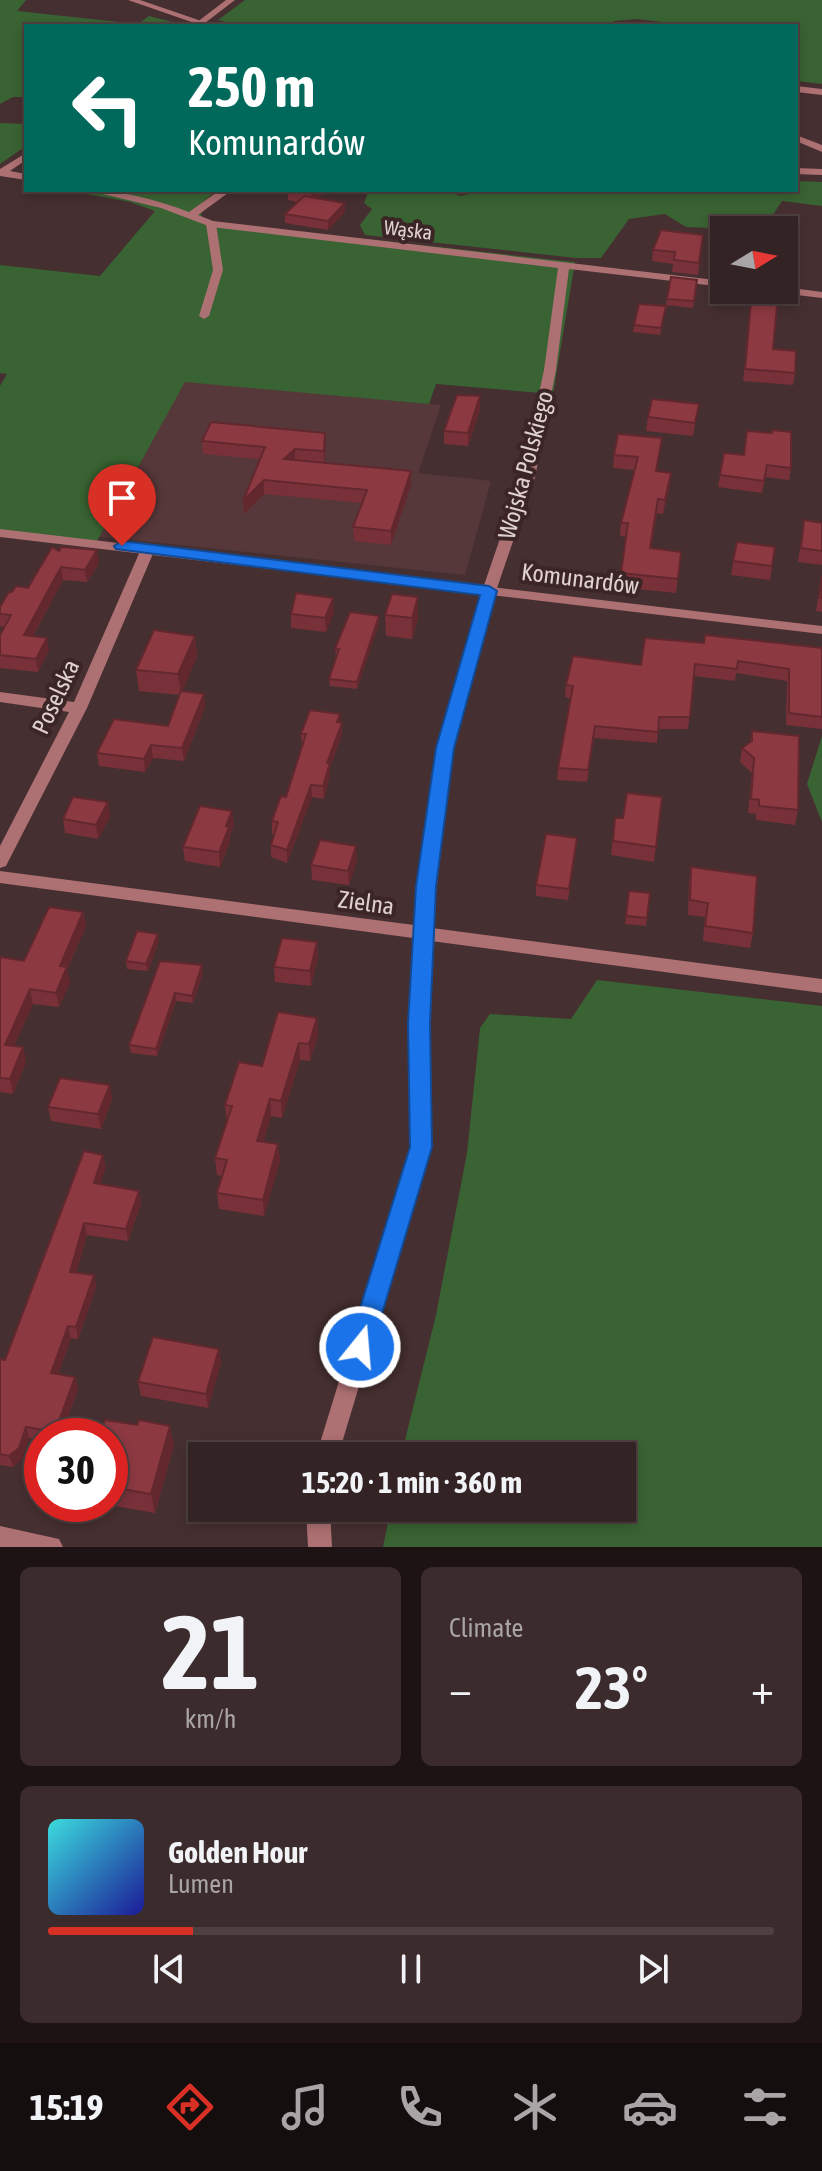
<!DOCTYPE html>
<meta charset="utf-8">
<style>
:root{--surface:#342324;--page:#3c2b2c;--text:#f1f3f6;--muted:#a9a4a6;--line:#4e4041;--accent:#d93025}
body{margin:0;font-family:"Asap Condensed",sans-serif;background:var(--page);color:var(--text);height:100vh;display:flex;flex-direction:column;font-size:30px;white-space:nowrap}
*{box-sizing:border-box;margin:0}
p{font-size:26px;color:var(--muted)}
.icon{flex:none;width:44px;height:44px;fill:none;stroke:currentColor;stroke-width:2;stroke-linecap:round;stroke-linejoin:round}
.map{position:relative;height:1547px;overflow:hidden}
.drawer{display:flex;flex-direction:column;gap:20px;padding:20px;background:#1d1314;flex:1}
.drawer>*{flex:none}
.banner{position:absolute;left:24px;top:24px;width:774px;height:168px;border-radius:0px;box-shadow:0 4px 12px #0003,0 0 0 2px var(--line);background:#00695c;color:#fff;overflow:hidden}
.needle{width:52px;rotate:80deg}
.buttons{position:absolute;left:710px;top:216px;display:grid;gap:16px}
.buttons a{display:grid;place-items:center;width:88px;height:88px;border-radius:0px;background:var(--surface);box-shadow:0 4px 12px #0003,0 0 0 2px var(--line);font-size:40px}
.speed{position:absolute;left:24px;top:1418px;display:flex;gap:16px;font-size:40px;font-weight:700;text-align:center}
.speed>*{display:grid;place-content:center;width:104px;height:104px;border-radius:50%;background:var(--surface);box-shadow:0 4px 12px #0003,0 0 0 2px var(--line);line-height:1}
.speed .limit{border:12px solid #d22;background:#fff;color:#111}
.pin{position:absolute;display:grid;place-items:center;width:68px;height:68px;color:#fff;margin:-82px -34px;border-radius:50% 50% 50% 0;rotate:-45deg;box-shadow:0 0 8px #0007}
.pin .icon{rotate:45deg}
.me{position:absolute;width:88px;margin:-44px;rotate:17deg;stroke-linejoin:round;filter:drop-shadow(0 0 6px #0008)}
.turn{display:flex;align-items:center;gap:28px;height:168px;padding:0 32px;font-size:36px}
.turn .icon{width:104px;height:104px;stroke-width:2.5}
.turn b{display:block;font-size:56px;line-height:68px}
.big{font-size:60px;font-weight:700;line-height:1.1}
.drawer .widget{flex:1;display:flex;flex-direction:column;justify-content:center;gap:12px;min-width:0;padding:0 28px;border-radius:12px;background:var(--page)}
.drawer .dial{align-items:center;gap:0}
.dial b{font-size:104px;line-height:1}
.song{display:flex;align-items:center;gap:24px}
.cover{width:96px;height:96px;border-radius:12px;background:linear-gradient(135deg,hsl(180 70% 55%),hsl(240 70% 35%))}
.played{height:8px;border-radius:4px;background:linear-gradient(90deg,var(--accent) 20%,var(--line) 20%)}
.keys{display:flex;justify-content:space-around;direction:ltr}
.heat{display:flex;justify-content:space-between;align-items:center;font-size:44px;direction:ltr}
.drawer .tiles{flex:1;display:grid;gap:20px;grid-template-columns:1fr 1fr}
.widget:last-child{grid-column:span 2}
.trip{position:absolute;left:188px;top:1442px;width:448px;height:80px;border-radius:0px;background:var(--surface);box-shadow:0 4px 12px #0003,0 0 0 2px var(--line);font-weight:700;line-height:80px;text-align:center}
.dock{display:flex;height:128px;justify-content:space-around;align-items:center;background:#150e0e;color:var(--muted)}
.dock .icon{width:56px;height:56px}
.dock .current{color:var(--accent)}
.dock b{font-size:36px;color:var(--text)}
.map>svg:first-child{display:block}
</style>
<div class="map">
<svg width="822" height="1547" viewBox="0 0 822 1547">
<rect width="100%" height="100%" fill="#462f30"/>
<polygon fill="#56383a" points="173,380 441,405 418,473 491,481 465,575 85,535"/>
<g fill="#396332">
<polygon points="0,0 26,0 17,11 138,24 149,16 189,26 26,26 26,97 13,97 0,104"/>
<polygon points="245,0 822,0 822,84 796,81 796,26 694,26 637,19 614,21 613,26 241,26 218,20"/>
<polygon points="0,123 26,124 26,146 0,164"/>
<polygon points="796,181 822,182 822,206 782,201 772,216 788,226 784,231 686,227 665,214 629,219 601,258 576,258 365,235 360,225 372,209 364,203 369,190 441,190 461,196 485,190 796,190"/>
<polygon points="65,190 217,190 202,203 201,221 575,262 553,394 436,384 429,404 185,382 96,543 0,535 0,386 7,374 0,373 0,265 100,276 155,211 130,202"/>
<polygon points="822,736 822,822 807,784"/>
<polygon points="597,980 822,1006 822,1547 383,1547 391,1508 622,1508 622,1456 401,1456 436,1315 467,1153 480,1028 490,1014 571,1019"/>
</g>
<g fill="none" stroke-linecap="round" stroke-linejoin="round">
<polygon fill="#ad7073" fill-rule="evenodd" points="211,221 216,224 223,270 209,316 204,319 199,316 213,270 206,224"/>
<g fill="#ad7073" fill-rule="evenodd">
<polygon points="226,0 235,0 201,26 192,26"/>
<polygon points="796,86 822,89 822,95 796,92"/>
<polygon points="26,153 26,160 10,171 26,174 26,180 0,176 0,169"/>
<polygon points="796,168 822,169 822,175 796,174"/>
<path d="M86,190C121,190 157,200 189,212L220,190H232L198,215L213,221L724,281V287L569,269L556,370L535,477L496,591L453,748L432,928L822,979V993L431,941V1147L338,1456H316L411,1147L413,938L0,883V871L414,925L437,748L482,591L521,477L544,370L558,268L211,227L161,208Z"/>
<polygon points="784,287 822,292 822,298 780,293 774,290 784,290"/>
<polygon points="148,545 155,549 87,708 8,862 6,866 0,868 0,846 69,712 0,702 0,692 74,702 141,549"/>
<polygon points="306,1508 330,1508 332,1547 308,1547"/>
<polygon points="0,1526 59,1539 63,1547 0,1547"/>
</g>
<g fill="#ad7073" fill-rule="evenodd">
<polygon points="128,0 140,0 216,26 203,26"/>
<polygon points="796,135 822,145 822,152 796,141"/>
<polygon points="0,529 822,626 822,634 0,537"/>
</g>
</g>
<g fill="#783139">
<polygon points="288,190 326,190 318,198 345,212 328,230 285,223 285,214 297,202 288,200"/>
<polygon points="703,235 698,275 672,272 673,264 652,261 653,250"/>
<polygon points="697,280 693,308 666,305 667,299"/>
<polygon points="751,302 773,349 795,373 793,385 743,381"/>
<polygon points="665,312 660,335 633,332 634,325"/>
<polygon points="480,396 480,410 468,446 444,444 444,431"/>
<polygon points="699,404 693,436 646,431 648,417"/>
<polygon points="202,441 326,446 324,463 411,485 391,545 354,541 353,527 362,503 264,494 244,514 243,501 260,459 203,454"/>
<polygon points="660,451 657,471 671,473 670,486 663,514 657,513 651,549 681,552 676,593 619,587 626,537 620,536 621,523 634,470 613,468 614,455"/>
<polygon points="724,453 791,468 789,480 765,477 762,493 718,487"/>
<polygon points="804,520 822,523 822,565 798,562"/>
<polygon points="737,542 775,547 770,580 731,575"/>
<polygon points="59,551 99,563 87,582 63,580 33,636 49,650 38,672 0,668 0,635 5,627 0,626 0,607 12,592 28,588"/>
<polygon points="822,574 822,612 816,611"/>
<polygon points="334,612 326,632 291,628 291,614"/>
<polygon points="385,615 418,618 412,639 386,636"/>
<polygon points="379,616 379,623 357,689 330,686 329,679 337,656 336,656 335,649"/>
<polygon points="195,636 197,656 182,691 205,707 184,761 153,758 145,772 99,766 97,753 168,726 180,695 139,691 136,670"/>
<polygon points="704,643 822,648 822,729 786,725 787,681 736,673 735,681 694,676 688,729 658,729 657,743 594,738 587,782 557,780 558,768 570,698 565,697 566,685 641,665"/>
<polygon points="342,723 342,735 330,767 330,776 324,799 312,797 287,863 271,857 271,845 274,834 272,834 272,821 286,797 302,746 301,734"/>
<polygon points="752,731 798,810 795,825 756,820 756,814 748,813 752,773 740,762 742,748 750,742"/>
<polygon points="662,797 654,862 611,855 615,818 623,818"/>
<polygon points="108,802 110,817 98,839 65,833 63,819"/>
<polygon points="234,825 230,835 230,841 220,867 185,861 183,847"/>
<polygon points="576,849 568,900 536,896 536,885"/>
<polygon points="357,860 349,885 312,880 311,865"/>
<polygon points="691,867 753,933 750,948 703,941 705,917 688,915 689,882"/>
<polygon points="629,891 650,893 646,926 625,924"/>
<polygon points="83,912 86,926 67,970 70,982 59,1007 33,1004 14,1046 23,1047 26,1062 13,1094 0,1092 0,960 24,961"/>
<polygon points="159,941 148,971 127,969 126,961"/>
<polygon points="317,942 318,957 311,986 275,982 274,967"/>
<polygon points="160,961 203,973 193,1003 176,1001 157,1056 131,1053 129,1045"/>
<polygon points="317,1018 318,1035 310,1061 300,1060 282,1118 271,1116 263,1142 278,1144 280,1161 264,1216 219,1209 217,1193 223,1176 217,1175 215,1158 227,1122 225,1105 262,1066"/>
<polygon points="110,1085 112,1099 101,1129 51,1121 48,1107"/>
<polygon points="106,1167 100,1184 141,1203 128,1241 87,1235 76,1273 94,1275 96,1287 78,1339 71,1338 58,1374 75,1377 78,1389 61,1436 42,1436 42,1440 29,1438 22,1459 13,1467 0,1465 0,1359 5,1360"/>
<polygon points="219,1349 221,1363 208,1408 141,1396 138,1382"/>
<polygon points="137,1425 174,1445 155,1513 109,1505 109,1504 110,1504 110,1436"/>
</g>
<g fill="#62282e">
<polygon points="314,190 326,190 312,204 311,193"/>
<polygon points="345,203 345,212 328,230 328,221"/>
<polygon points="480,396 480,410 468,446 468,433"/>
<polygon points="325,433 326,446 324,465 324,451"/>
<polygon points="295,449 295,462 284,459"/>
<polygon points="411,471 411,485 391,545 391,531"/>
<polygon points="671,473 670,486 663,514 665,500"/>
<polygon points="264,480 264,494 244,514 243,501"/>
<polygon points="97,550 99,563 87,582 85,570"/>
<polygon points="61,567 63,580 26,648 24,635"/>
<polygon points="418,597 418,618 412,639 412,618"/>
<polygon points="333,598 334,612 326,632 325,618"/>
<polygon points="379,616 379,623 357,689 357,682"/>
<polygon points="195,636 197,656 181,695 178,674"/>
<polygon points="47,638 49,650 38,672 36,659"/>
<polygon points="204,694 205,707 184,761 182,748"/>
<polygon points="340,714 342,735 330,767 330,776 324,799 323,786 327,763"/>
<polygon points="151,745 153,758 145,772 144,759"/>
<polygon points="311,785 312,797 287,863 287,850"/>
<polygon points="108,802 110,817 98,839 96,825"/>
<polygon points="232,811 234,825 230,835 230,841 220,867 219,852"/>
<polygon points="356,846 357,860 349,885 348,871"/>
<polygon points="83,912 86,926 67,970 70,982 59,1007 56,993 60,966"/>
<polygon points="158,934 159,941 148,971 146,964"/>
<polygon points="317,942 318,957 311,986 310,971"/>
<polygon points="202,965 203,973 193,1003 192,996"/>
<polygon points="30,989 33,1004 8,1059 5,1045"/>
<polygon points="175,993 176,1001 157,1056 156,1049"/>
<polygon points="317,1018 318,1035 310,1061 309,1044"/>
<polygon points="299,1043 300,1060 282,1118 281,1101"/>
<polygon points="23,1047 26,1062 13,1094 10,1079"/>
<polygon points="110,1085 112,1099 101,1129 98,1114"/>
<polygon points="270,1099 271,1116 259,1158 257,1141"/>
<polygon points="278,1144 280,1161 264,1216 263,1200"/>
<polygon points="103,1155 106,1167 96,1195 94,1183"/>
<polygon points="139,1191 141,1203 128,1241 126,1229"/>
<polygon points="84,1223 87,1235 73,1284 70,1272"/>
<polygon points="94,1275 96,1287 78,1339 76,1327"/>
<polygon points="68,1326 71,1338 54,1385 51,1373"/>
<polygon points="219,1349 221,1363 208,1408 206,1394"/>
<polygon points="75,1377 78,1389 61,1436 56,1436 55,1432"/>
<polygon points="170,1426 174,1445 155,1513 151,1494"/>
<polygon points="26,1427 29,1438 22,1459 13,1467 9,1456"/>
</g>
<g fill="#8c3942" stroke="#62282e" stroke-width="2">
<polygon points="296,190 314,190 311,193"/>
<polygon points="304,196 345,203 328,221 285,214"/>
<polygon points="661,230 703,235 699,263 674,260 675,252 653,250"/>
<polygon points="671,277 697,280 694,301 667,299"/>
<polygon points="751,302 777,305 773,349 796,351 795,373 745,369"/>
<polygon points="639,304 666,306 661,328 634,325"/>
<polygon points="457,395 480,396 468,433 444,431"/>
<polygon points="652,399 699,404 695,423 648,417"/>
<polygon points="211,422 325,433 324,451 295,449 284,459 411,471 391,531 353,527 367,490 264,480 243,501 265,447 202,441"/>
<polygon points="772,430 791,432 791,468 767,465 764,481 720,475 724,453 744,455 747,431 772,433"/>
<polygon points="618,434 662,438 656,471 671,473 665,500 658,499 650,548 681,552 678,579 621,573 628,523 621,523 638,457 614,455"/>
<polygon points="804,520 822,523 822,551 801,548"/>
<polygon points="737,542 775,547 772,566 733,561"/>
<polygon points="52,547 59,551 61,547 97,550 85,570 61,567 24,635 47,638 36,659 0,655 0,635 11,615 0,614 0,607 9,592 12,592 16,586 28,588"/>
<polygon points="822,576 822,598 819,597"/>
<polygon points="296,593 333,598 325,618 291,614"/>
<polygon points="392,594 418,597 412,618 385,615"/>
<polygon points="350,612 379,616 357,682 329,679 339,649 335,649"/>
<polygon points="154,630 195,636 178,674 136,670"/>
<polygon points="705,635 822,648 822,717 789,713 789,669 738,661 737,669 695,664 690,717 659,717 658,732 595,726 588,770 558,768 573,686 566,685 573,656 641,665 645,638 704,643"/>
<polygon points="181,691 204,694 182,748 151,745 144,759 97,753 114,719 168,726"/>
<polygon points="310,710 340,714 337,722 342,723 327,763 330,763 323,786 311,785 287,850 271,845 278,822 272,821 281,796 286,797 306,734 301,734"/>
<polygon points="752,731 799,736 798,810 759,806 759,800 751,799 754,758 742,748 752,741"/>
<polygon points="627,793 662,797 656,847 613,841 615,818 623,818"/>
<polygon points="73,797 108,802 96,825 63,819"/>
<polygon points="200,806 232,811 226,826 229,827 219,852 183,847"/>
<polygon points="546,834 577,838 569,889 536,885"/>
<polygon points="320,840 356,846 348,871 311,865"/>
<polygon points="691,867 757,876 753,933 705,926 708,903 690,900"/>
<polygon points="629,891 650,893 647,918 626,916"/>
<polygon points="49,907 83,912 60,966 67,967 56,993 30,989 5,1045 23,1047 10,1079 0,1078 0,960 1,957 24,961"/>
<polygon points="137,931 158,934 146,964 126,961"/>
<polygon points="282,938 317,942 310,971 274,967"/>
<polygon points="160,961 202,965 192,996 175,993 156,1049 129,1045"/>
<polygon points="278,1012 317,1018 309,1044 299,1043 281,1101 270,1099 257,1141 278,1144 263,1200 217,1193 227,1160 215,1158 232,1106 225,1105 239,1062 262,1066"/>
<polygon points="60,1078 110,1085 98,1114 48,1107"/>
<polygon points="84,1151 103,1155 94,1183 139,1191 126,1229 84,1223 70,1272 94,1275 76,1327 68,1326 51,1373 75,1377 55,1432 26,1427 19,1448 9,1456 0,1454 0,1359 5,1360"/>
<polygon points="153,1337 219,1349 206,1394 138,1382"/>
<polygon points="105,1420 137,1425 139,1420 170,1426 151,1494 110,1487 110,1468 115,1453 110,1452 110,1436 100,1436"/>
</g>
<polygon fill="#1a73e8" stroke="#114b97" stroke-width="2" points="122,541 489,586 497,591 454,748 436,886 430,1024 432,1147 372,1347 369,1355 360,1358 351,1355 348,1347 410,1147 408,1024 416,886 436,748 480,595 116,549 114,546"/>
<g text-anchor="middle" stroke-width="8" stroke-linejoin="round" paint-order="stroke">
<g font-size="20" fill="#e0d1d1" stroke="#3b2526">
<text transform="translate(408 230) rotate(7)" y="7">Wąska</text>
</g>
<g font-size="24" fill="#e0d1d1" stroke="#3b2526">
<text transform="translate(526 465) rotate(-75)" y="8">Wojska Polskiego</text>
<text transform="translate(580 579) rotate(7)" y="8">Komunardów</text>
<text transform="translate(56 697) rotate(-65)" y="8">Poselska</text>
<text transform="translate(366 903) rotate(8)" y="8">Zielna</text>
</g>
</g>
</svg>
<div class="buttons">
<a><svg class="needle" viewBox="-14 -14 28 28"><path d="M0-13l5 13h-10z" fill="#e53935"/><path d="M0 13l5-13h-10z" fill="#a9a4a6"/></svg></a>
</div>
<div class="speed"><div class="limit">30</div></div>
<div class="pin" style="left:122px;top:546px;background:#d93025"><svg class="icon" aria-label="arrive" viewBox="0 0 24 24"><path d="M6 21V4h12l-3 4 3 4H6"/></svg></div>
<svg class="me" style="left:360px;top:1347px" viewBox="-20 -20 40 40"><circle r="17" fill="#1a73e8" stroke="#fff" stroke-width="3"/><path d="M0-11L8 9 0 5-8 9z" fill="#fff"/></svg>
<div class="trip">15:20 · 1 min · 360 m</div>
<div class="banner">
<div class="turn"><svg class="icon" aria-label="left" viewBox="0 0 24 24"><path d="M17 20v-9H6M10 6l-5 5 5 5"/></svg><div><b>250 m</b>Komunardów</div></div>
</div>
</div>
<section class="drawer">
<div class="tiles">
<div class="widget dial"><b>21</b><p>km/h</p></div>
<div class="widget"><p>Climate</p>
<div class="heat"><a>−</a><b class="big">23°</b><a>+</a></div>
</div>
<div class="widget">
<div class="song"><i class="cover"></i><div><b>Golden Hour</b><p>Lumen</p></div></div>
<div class="played"></div>
<div class="keys"><svg class="icon" aria-label="previous" viewBox="0 0 24 24"><path d="M18 5L8 12l10 7zM5 5v14"/></svg><svg class="icon" aria-label="pause" viewBox="0 0 24 24"><path d="M8 5v14M16 5v14"/></svg><svg class="icon" aria-label="next" viewBox="0 0 24 24"><path d="M6 5l10 7-10 7zM19 5v14"/></svg></div>
</div>
</div>
</section>
<nav class="dock">
<b>15:19</b>
<svg class="icon current" aria-label="directions" viewBox="0 0 24 24"><path d="M12 3l9 9-9 9-9-9zM9 14v-3h6M13 9l2 2-2 2"/></svg>
<svg class="icon" aria-label="music" viewBox="0 0 24 24"><path d="M9 18V5l10-2v13"/><circle cx="6" cy="18" r="3"/><circle cx="16" cy="16" r="3"/></svg>
<svg class="icon" aria-label="phone" viewBox="0 0 24 24"><path d="M5 4h4l2 5-3 2q2 4 5 5l2-3 5 2v4C11 20 4 13 5 4z"/></svg>
<svg class="icon" aria-label="climate" viewBox="0 0 24 24"><path d="M12 3v18M4 7l16 10M4 17L20 7"/></svg>
<svg class="icon" aria-label="car" viewBox="0 0 24 24"><path d="M5 17H2v-5l4-1 3-4h7l3 4 3 1v5h-3M9 17h6M6 11h13"/><circle cx="7" cy="17" r="2"/><circle cx="17" cy="17" r="2"/></svg>
<svg class="icon" aria-label="filters" viewBox="0 0 24 24"><path d="M4 7h16M4 17h16"/><circle cx="9" cy="7" r="2"/><circle cx="15" cy="17" r="2"/></svg>
</nav>
